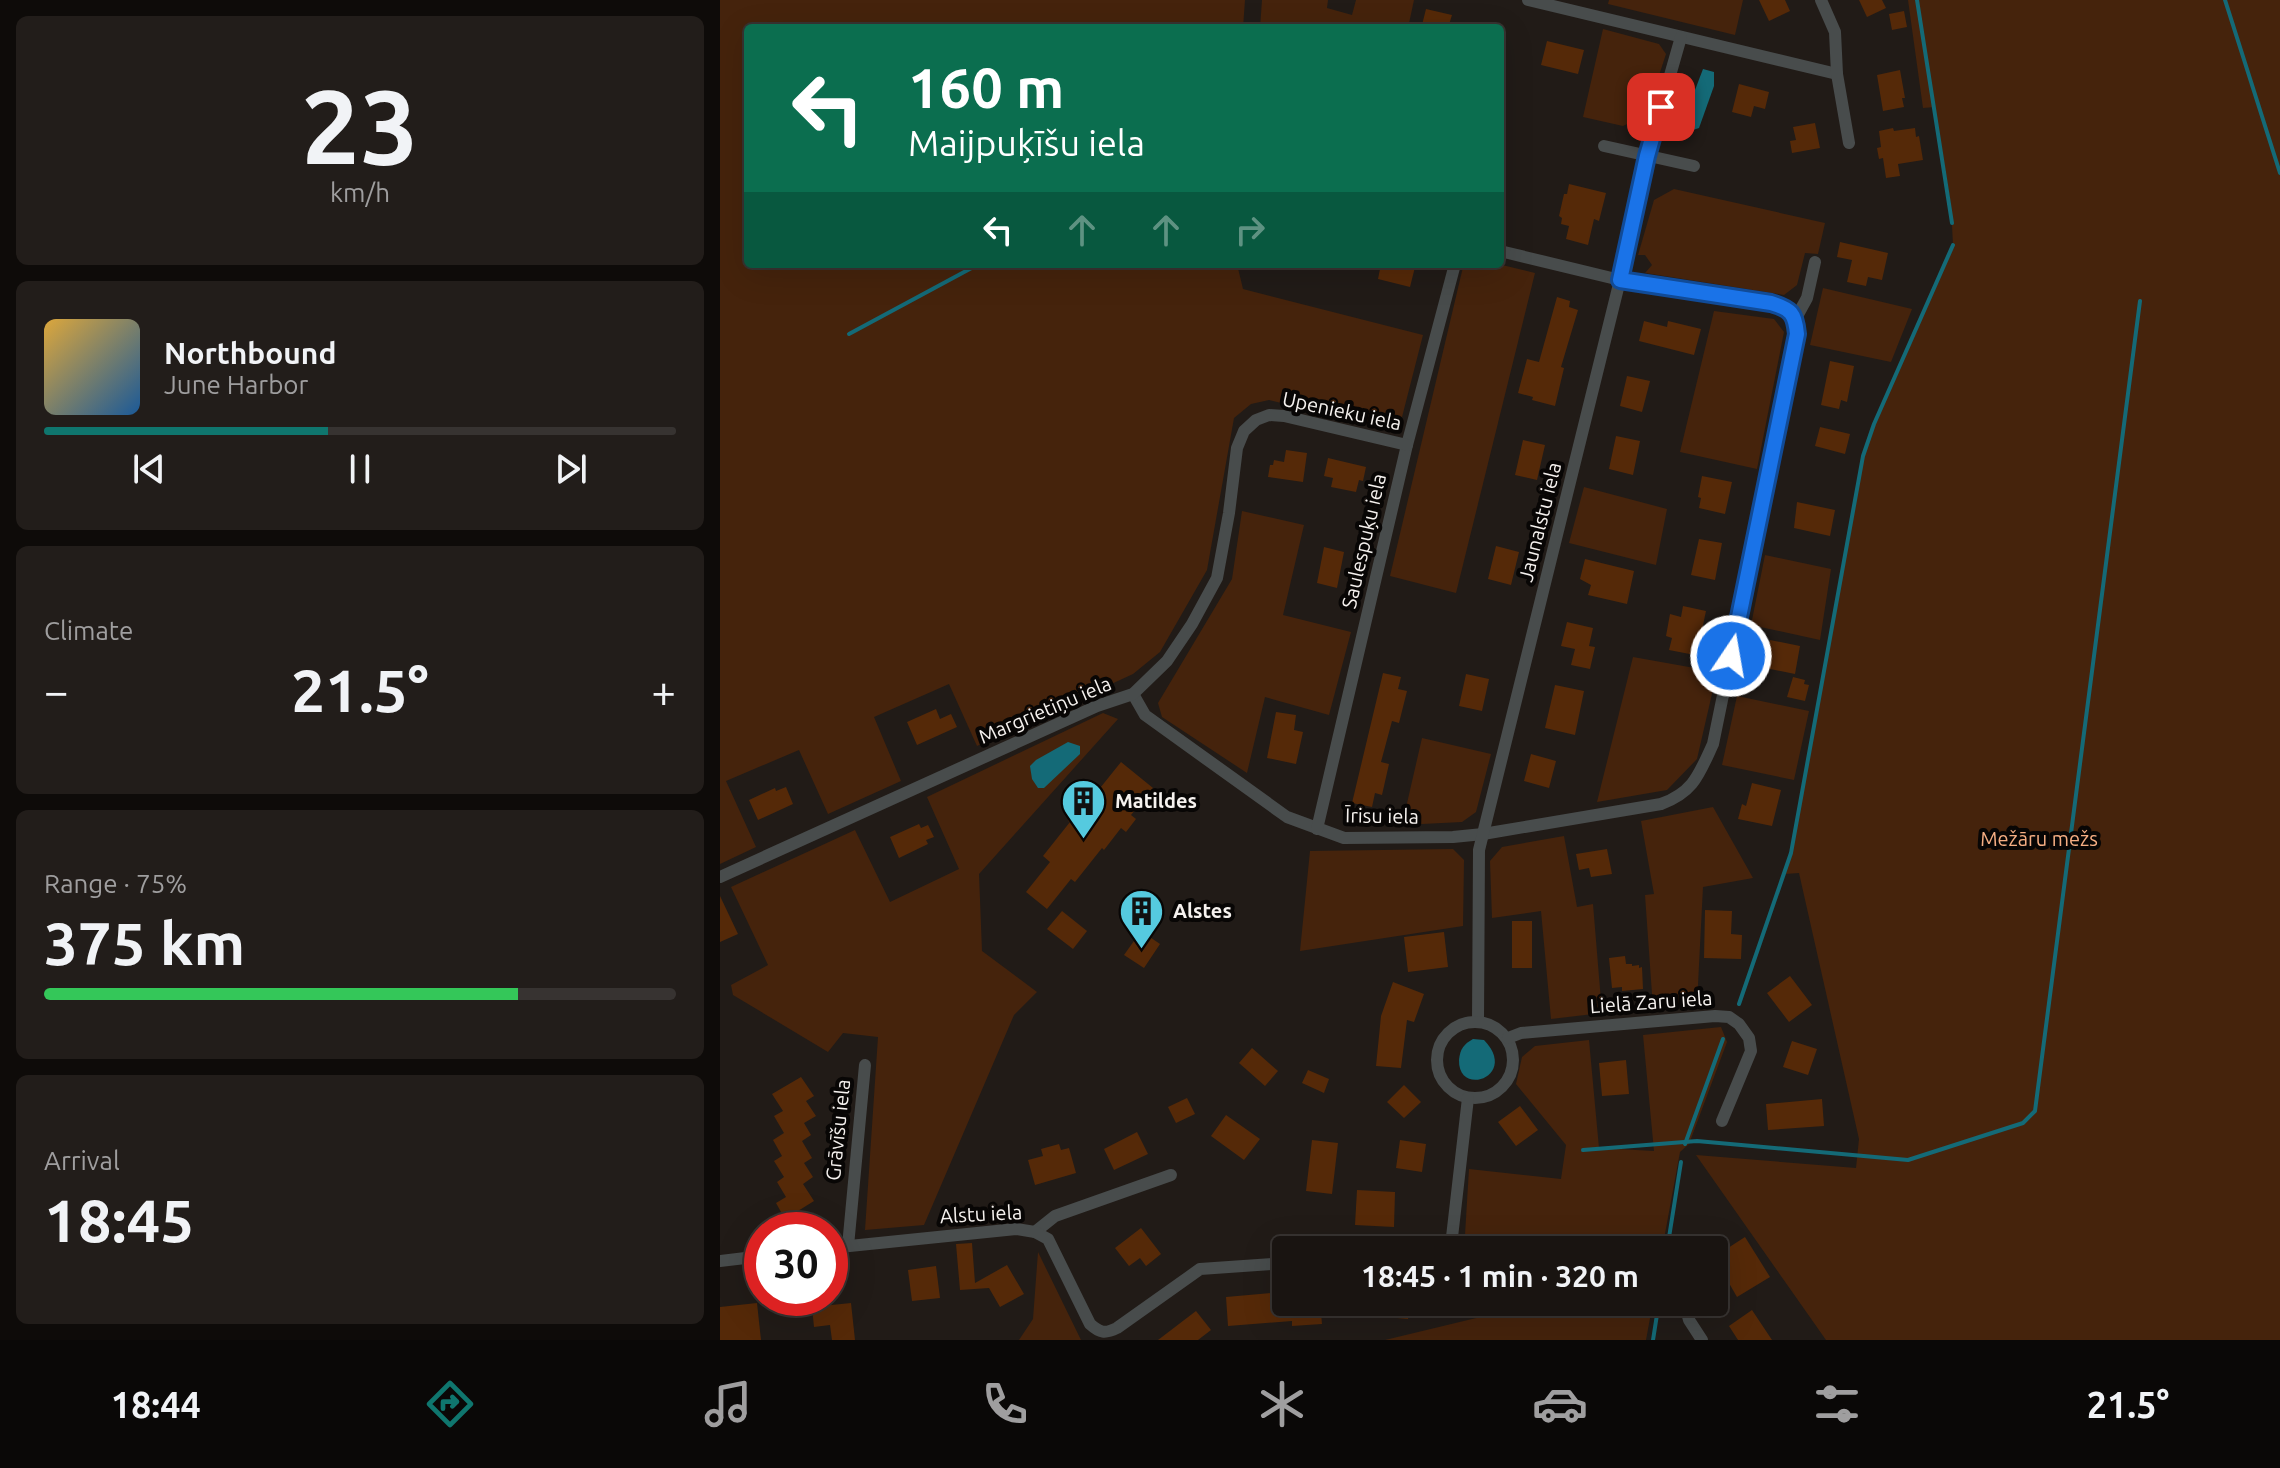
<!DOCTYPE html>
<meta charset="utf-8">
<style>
:root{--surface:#191411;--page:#221d1a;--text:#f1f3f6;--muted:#9f9e9f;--line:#373331;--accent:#0f766e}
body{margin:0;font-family:Ubuntu,sans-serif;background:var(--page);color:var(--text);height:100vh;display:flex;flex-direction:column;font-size:30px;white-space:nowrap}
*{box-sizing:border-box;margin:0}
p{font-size:26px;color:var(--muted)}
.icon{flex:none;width:44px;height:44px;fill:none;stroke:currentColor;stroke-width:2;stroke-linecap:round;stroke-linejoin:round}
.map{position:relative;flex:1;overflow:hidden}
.side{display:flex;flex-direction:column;gap:16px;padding:16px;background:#0e0b09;width:720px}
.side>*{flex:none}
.hud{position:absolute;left:24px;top:24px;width:760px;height:244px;border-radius:8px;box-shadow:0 8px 32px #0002,0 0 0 2px var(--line);background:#0b6e4f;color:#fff;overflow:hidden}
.speed{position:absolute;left:24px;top:1212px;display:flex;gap:16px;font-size:40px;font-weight:700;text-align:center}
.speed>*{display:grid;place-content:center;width:104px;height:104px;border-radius:50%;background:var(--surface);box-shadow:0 8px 32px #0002,0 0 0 2px var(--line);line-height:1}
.speed .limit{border:12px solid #d22;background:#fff;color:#111}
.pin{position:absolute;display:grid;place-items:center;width:68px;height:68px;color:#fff;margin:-34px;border-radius:16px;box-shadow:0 4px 12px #0006}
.me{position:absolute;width:88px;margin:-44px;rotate:12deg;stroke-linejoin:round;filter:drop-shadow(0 0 6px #0008)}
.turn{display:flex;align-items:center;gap:28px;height:168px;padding:0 32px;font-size:36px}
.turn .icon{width:104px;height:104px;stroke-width:2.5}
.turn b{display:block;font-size:56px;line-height:68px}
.lanes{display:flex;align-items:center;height:76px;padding:0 32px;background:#0003;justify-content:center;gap:40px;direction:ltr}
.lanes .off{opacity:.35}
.big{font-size:60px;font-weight:700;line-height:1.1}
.side .card{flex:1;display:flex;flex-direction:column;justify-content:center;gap:12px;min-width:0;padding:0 28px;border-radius:12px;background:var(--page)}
.side .dial{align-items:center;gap:0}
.dial b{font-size:104px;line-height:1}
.song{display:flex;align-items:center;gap:24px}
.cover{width:96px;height:96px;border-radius:12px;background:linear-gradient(135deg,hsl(40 70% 55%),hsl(210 70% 35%))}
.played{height:8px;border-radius:4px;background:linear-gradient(90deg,var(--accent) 45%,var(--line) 45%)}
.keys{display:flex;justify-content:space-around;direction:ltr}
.heat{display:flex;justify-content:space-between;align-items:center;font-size:44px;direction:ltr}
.charge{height:12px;border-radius:6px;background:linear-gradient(90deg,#34c759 75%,var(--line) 0)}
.trip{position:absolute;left:552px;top:1236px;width:456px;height:80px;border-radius:8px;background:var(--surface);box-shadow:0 8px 32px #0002,0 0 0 2px var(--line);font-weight:700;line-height:80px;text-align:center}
.dock{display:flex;height:128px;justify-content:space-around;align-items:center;background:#0a0807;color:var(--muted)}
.dock .icon{width:56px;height:56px}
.dock .selected{color:var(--accent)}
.dock b{font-size:36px;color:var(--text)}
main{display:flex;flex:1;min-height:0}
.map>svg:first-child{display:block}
</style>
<main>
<section class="side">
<div class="card dial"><b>23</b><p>km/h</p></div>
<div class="card">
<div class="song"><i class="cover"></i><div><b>Northbound</b><p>June Harbor</p></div></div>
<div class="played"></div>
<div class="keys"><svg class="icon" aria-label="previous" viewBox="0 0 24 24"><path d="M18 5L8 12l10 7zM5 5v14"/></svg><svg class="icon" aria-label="pause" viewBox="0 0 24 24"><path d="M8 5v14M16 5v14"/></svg><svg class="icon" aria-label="next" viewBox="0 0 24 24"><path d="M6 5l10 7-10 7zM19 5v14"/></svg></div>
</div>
<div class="card"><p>Climate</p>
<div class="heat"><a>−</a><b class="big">21.5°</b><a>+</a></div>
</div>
<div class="card"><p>Range · 75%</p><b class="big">375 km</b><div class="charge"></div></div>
<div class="card"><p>Arrival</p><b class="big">18:45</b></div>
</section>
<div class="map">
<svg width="1560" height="1340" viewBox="0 0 1560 1340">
<rect width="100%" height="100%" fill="#211b17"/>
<g fill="#45230c">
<polygon points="0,0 525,0 523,28 28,28 28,264 517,264 523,289 703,335 681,421 668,429 549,400 531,404 514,418 487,570 440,652 413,674 257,746 229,684 154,717 181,781 108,814 79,750 6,781 36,847 0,864"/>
<polygon points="542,0 608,0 607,8 632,15 636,0 694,0 688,28 540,28"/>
<polygon points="889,0 1023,0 1015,35 888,4"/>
<polygon points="1188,0 1560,0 1560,1340 1106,1340 976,1155 1136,1168 1139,1139 1079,873 1065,874 1071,853 1143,456 1154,424 1233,245 1231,206 1215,107 1203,108"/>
<polygon points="883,29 939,44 946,54 926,115 903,126 863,117"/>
<polygon points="954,189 1105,223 1098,254 1085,253 1077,285 1064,295 925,273 932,265 925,255 918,255 934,200"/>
<polygon points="748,264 778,264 815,273 736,593 670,576 743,267"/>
<polygon points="1103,288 1192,309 1171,362 1090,345"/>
<polygon points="994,311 1054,319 1064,332 1037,469 960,452"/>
<polygon points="864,487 947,509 936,565 849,543"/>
<polygon points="522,511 584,525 563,615 631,632 609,715 545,697 527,773 442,717 438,703 512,579"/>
<polygon points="1045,555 1111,569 1100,640 1031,625"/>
<polygon points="913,657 997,672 977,759 947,790 877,802"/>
<polygon points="1017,696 1089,711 1074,780 1002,765"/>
<polygon points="383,713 398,719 259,874 262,951 317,992 294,1015 204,1225 145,1230 158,1037 123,1033 108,1052 13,995 11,985 48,965 11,887 135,830 170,902 239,869 207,797"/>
<polygon points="702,738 771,754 756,812 742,822 682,825"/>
<polygon points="993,807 1033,878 983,887 977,1004 933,1008 925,895 934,894 921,821"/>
<polygon points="844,836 857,907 873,904 882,1013 831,1019 821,911 772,918 770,861 782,847"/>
<polygon points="733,849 744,860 743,926 580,951 590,851"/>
<polygon points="1001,1027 1007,1042 969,1144 960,1152 942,1250 831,1250 831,1246 745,1235 749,1169 841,1179 846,1145 796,1084 802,1057 815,1046 869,1040 879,1148 934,1151 923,1035"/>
<polygon points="318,1252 361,1340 299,1340 313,1319"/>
<polygon points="823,1302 933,1302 926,1340 665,1340"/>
</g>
<g fill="#146a77">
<polygon points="983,69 994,72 994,86 979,128 970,131 964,119"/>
<polygon points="348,742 360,746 360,754 324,788 318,788 312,779 310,766 316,760"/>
<path d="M753,1039L764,1040C799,1076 738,1098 739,1060C740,1049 744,1044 753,1039Z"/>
</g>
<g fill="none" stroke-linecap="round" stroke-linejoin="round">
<g stroke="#146a77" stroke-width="4">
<polyline points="1197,0 1232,223"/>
<polyline points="1505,0 1560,173"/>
<polyline points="129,334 259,264"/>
<polyline points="1019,1004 1071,853 1143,456 1154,424 1233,245"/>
<polyline points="965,1144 1003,1039"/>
<polyline points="863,1150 977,1141 1188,1160 1303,1123 1315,1111 1420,301"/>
<polyline points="947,1250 961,1162"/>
<polyline points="933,1340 939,1302"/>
</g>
</g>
<g fill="#552908">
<polygon points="1039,0 1065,0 1070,11 1049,21"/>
<polygon points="1139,0 1162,0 1166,8 1147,17"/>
<polygon points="706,9 732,15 728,28 702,25"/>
<polygon points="1184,11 1187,27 1172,30 1169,14"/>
<polygon points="827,41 864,50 858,74 821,65"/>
<polygon points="1180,70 1185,98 1182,98 1184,107 1163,111 1157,75"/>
<polygon points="1019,84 1049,92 1045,109 1034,106 1031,117 1012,112"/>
<polygon points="1095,123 1100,148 1072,153 1070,141 1076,140 1073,127"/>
<polygon points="1173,128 1174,131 1195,128 1196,137 1199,136 1203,160 1178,164 1180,176 1166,178 1163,158 1159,159 1157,148 1161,147 1159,131"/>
<polygon points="849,184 886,193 879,221 874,219 868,245 846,239 849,226 841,224 842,218 839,216 844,194 847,194"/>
<polygon points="1120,242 1168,253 1162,280 1148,277 1146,286 1127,282 1132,260 1117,257"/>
<polygon points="661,264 683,264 695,267 690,287 658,279"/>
<polygon points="837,297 850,301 849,307 858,310 841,367 844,368 835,406 812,400 813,397 798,393 807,359 819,362"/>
<polygon points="924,321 947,327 948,321 981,329 974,355 919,341"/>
<polygon points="1110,361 1134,366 1127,402 1121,400 1119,409 1101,405"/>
<polygon points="907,376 930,381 922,412 900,406"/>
<polygon points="1100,427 1130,434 1125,454 1095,446"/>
<polygon points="896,436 920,441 913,475 889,469"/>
<polygon points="803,440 825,445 817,480 795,475"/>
<polygon points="566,450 587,453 583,482 548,477 550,465 553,465 554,460 564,462"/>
<polygon points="608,458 646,467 643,481 639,480 636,492 611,487 613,478 604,476"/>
<polygon points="982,476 1012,482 1005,514 979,508 981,498 978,497"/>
<polygon points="1077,502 1115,510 1110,536 1074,528"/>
<polygon points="979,539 1002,543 995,580 971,575"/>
<polygon points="776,546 799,552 791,585 768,579"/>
<polygon points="604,547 624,552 617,588 597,583"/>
<polygon points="865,559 914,571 907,604 868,595 871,585 860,579"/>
<polygon points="963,606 986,611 980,639 984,640 980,656 949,650 952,638 946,636 950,614 961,617"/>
<polygon points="847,622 873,628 869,646 875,647 870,669 851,665 855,649 841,646"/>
<polygon points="1050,640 1080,646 1075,674 1045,668"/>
<polygon points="663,673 681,677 678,689 687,691 679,723 672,721 661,762 669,764 662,795 655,793 652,807 632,803"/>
<polygon points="746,674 769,679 762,711 739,706"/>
<polygon points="1073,677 1085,680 1084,684 1089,685 1085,701 1067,697"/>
<polygon points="835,685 864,691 855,735 825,728"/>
<polygon points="216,709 220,719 231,714 237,727 197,745 187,722"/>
<polygon points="556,712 576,715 574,730 583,732 576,764 547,758"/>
<polygon points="811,754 836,761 829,788 804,781"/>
<polygon points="401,762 433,788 411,815 416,819 406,832 401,828 384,850 382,848 355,882 351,879 327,909 306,892 330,862 323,856 350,822 348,821 356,810 360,813"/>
<polygon points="1032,783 1061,790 1052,826 1018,819 1022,804 1026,806"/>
<polygon points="66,787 73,804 38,820 29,800 55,788 56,791"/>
<polygon points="199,824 201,828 208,825 214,837 206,840 208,844 179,858 170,837"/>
<polygon points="887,849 892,874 871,877 869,868 859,870 856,854"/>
<polygon points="0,896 18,934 0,942"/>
<polygon points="985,910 1012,911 1011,934 1022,935 1021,959 984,958"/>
<polygon points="342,911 367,931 353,949 327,929"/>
<rect x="792" y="921" width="20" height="47"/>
<polygon points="421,931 440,944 424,968 404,955"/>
<polygon points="724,932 728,967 688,972 684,937"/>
<polygon points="905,956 906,964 912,964 912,966 919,965 919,968 922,967 923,989 902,991 902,987 892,988 889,958"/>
<polygon points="1070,976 1092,1005 1069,1022 1047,993"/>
<polygon points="673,982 704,994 694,1022 687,1020 681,1068 656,1066 661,1016"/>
<polygon points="1072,1041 1097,1049 1088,1075 1063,1067"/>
<polygon points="532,1048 558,1071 545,1086 519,1063"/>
<polygon points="906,1060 909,1094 882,1096 879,1063"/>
<polygon points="588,1070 609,1079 604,1093 582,1083"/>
<polygon points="81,1077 94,1096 86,1101 96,1116 84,1123 91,1135 82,1141 92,1158 84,1163 93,1177 83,1184 94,1201 65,1219 56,1203 66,1197 57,1182 64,1177 54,1161 62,1156 53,1140 64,1133 54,1116 63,1111 52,1094"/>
<polygon points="684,1085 701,1102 684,1118 667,1102"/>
<polygon points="467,1098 475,1114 456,1123 448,1107"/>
<polygon points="1102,1099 1104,1126 1048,1130 1046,1104"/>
<polygon points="800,1106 818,1130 796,1146 778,1122"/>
<polygon points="506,1115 540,1139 524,1160 491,1136"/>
<polygon points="417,1132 428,1154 394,1170 384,1149"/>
<polygon points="592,1140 618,1143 612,1194 586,1191"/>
<polygon points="680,1140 706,1144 702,1172 676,1168"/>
<polygon points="339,1144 341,1150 349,1148 356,1173 315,1185 308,1160 323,1156 321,1149"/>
<polygon points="637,1190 675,1192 674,1227 635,1225"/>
<polygon points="421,1228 441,1254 426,1266 420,1258 409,1266 395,1248"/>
<polygon points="1025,1237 1050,1277 1017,1297 994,1257"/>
<polygon points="252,1243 255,1283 287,1265 304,1294 280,1307 269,1288 240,1290 236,1244"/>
<polygon points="216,1266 220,1298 192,1301 188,1270"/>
<polygon points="551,1293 551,1302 600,1302 602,1324 572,1326 572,1321 508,1326 506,1297"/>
<polygon points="644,1302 690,1302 688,1319 643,1315"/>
<polygon points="37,1303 41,1340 0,1340 0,1307"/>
<polygon points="131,1303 135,1340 112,1340 110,1325 94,1327 92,1307"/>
<polygon points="1032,1310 1052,1340 1018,1340 1009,1326"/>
<polygon points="476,1311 491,1330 478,1340 438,1340"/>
</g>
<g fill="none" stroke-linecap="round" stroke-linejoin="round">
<g stroke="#484c4c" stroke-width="12">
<polyline points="808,0 1117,74"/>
<polyline points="1101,0 1115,32 1117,74 1129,143"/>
<polyline points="884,146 974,166"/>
<polyline points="780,251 900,280 1051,303 1066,308 1076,318"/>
<path d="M413,694L425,715L567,817L624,838L733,837L763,834L941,804C974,792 979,774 993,744L1077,334L1076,318L1087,298L1095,262"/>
<polyline points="597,829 687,445 735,264"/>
<polyline points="0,877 377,706 413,694 447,661 472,624 497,578 509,513 517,448 524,431 536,420 549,415 564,416 687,445"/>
<polyline points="758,1021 759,850 900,280 927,156 961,37"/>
<circle cx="755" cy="1060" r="38"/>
<polyline points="788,1038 801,1033 995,1016 1009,1017 1019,1024 1029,1038 1031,1051 1002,1121"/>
<polyline points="315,1232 335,1216 451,1175"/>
<polyline points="128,1246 145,1065"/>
<path d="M110,1248L296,1229L315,1232L328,1239L370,1324C380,1333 385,1334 397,1328L480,1269L566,1263"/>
<polyline points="726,1250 732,1237 748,1098"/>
<polyline points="0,1261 42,1256"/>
<polyline points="964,1302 969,1320 982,1340"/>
</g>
</g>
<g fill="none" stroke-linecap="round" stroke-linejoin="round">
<defs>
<path id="route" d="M941,107L927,156L900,280L1051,303C1071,309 1075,313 1077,334L1011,656"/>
</defs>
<use href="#route" stroke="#114b97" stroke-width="20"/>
<use href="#route" stroke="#1a73e8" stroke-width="14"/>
</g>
<defs>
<symbol id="building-pin" viewBox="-11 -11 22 30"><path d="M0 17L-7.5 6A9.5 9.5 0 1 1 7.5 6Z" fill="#55cadf" stroke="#080605"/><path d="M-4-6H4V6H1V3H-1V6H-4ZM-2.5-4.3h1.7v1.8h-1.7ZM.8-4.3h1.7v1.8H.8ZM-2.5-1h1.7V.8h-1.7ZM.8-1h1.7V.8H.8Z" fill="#111"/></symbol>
</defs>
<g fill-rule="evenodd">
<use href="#building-pin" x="338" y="776" width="51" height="69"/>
<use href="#building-pin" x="396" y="886" width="51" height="69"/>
</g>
<g text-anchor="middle" stroke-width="8" stroke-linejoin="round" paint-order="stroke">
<g font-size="20" fill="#f6f2ef" stroke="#080605">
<text transform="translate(622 411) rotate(12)" y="7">Upenieku iela</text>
<text transform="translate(820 522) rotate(-76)" y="7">Jaunalstu iela</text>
<text transform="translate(644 541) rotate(-77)" y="7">Saulespuķu iela</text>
<text transform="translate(325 710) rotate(-23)" y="7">Margrietiņu iela</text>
<text transform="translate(662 816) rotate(1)" y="7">Īrisu iela</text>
<text transform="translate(931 1002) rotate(-4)" y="7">Lielā Zaru iela</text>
<text transform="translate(118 1130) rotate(-84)" y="7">Grāvīšu iela</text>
<text transform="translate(261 1214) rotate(-3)" y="7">Alstu iela</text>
</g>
<g font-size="20" font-weight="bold" fill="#f6f2ef" stroke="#080605" text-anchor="start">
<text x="395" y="808">Matildes</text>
<text x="453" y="918">Alstes</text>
</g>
<g font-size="20" fill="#f5ae83" stroke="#080605">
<text x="1319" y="846">Mežāru mežs</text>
</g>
</g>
</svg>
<div class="speed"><div class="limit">30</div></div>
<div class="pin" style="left:941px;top:107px;background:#d93025"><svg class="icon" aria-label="arrive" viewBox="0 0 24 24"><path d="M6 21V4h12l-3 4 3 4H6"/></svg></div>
<svg class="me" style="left:1011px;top:656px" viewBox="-20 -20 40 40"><circle r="17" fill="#1a73e8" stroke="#fff" stroke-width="3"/><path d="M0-11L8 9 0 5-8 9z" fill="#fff"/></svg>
<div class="trip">18:45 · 1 min · 320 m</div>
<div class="hud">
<div class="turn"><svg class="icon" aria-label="left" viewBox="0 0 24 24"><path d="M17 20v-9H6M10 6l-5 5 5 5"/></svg><div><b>160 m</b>Maijpuķīšu iela</div></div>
<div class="lanes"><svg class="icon" aria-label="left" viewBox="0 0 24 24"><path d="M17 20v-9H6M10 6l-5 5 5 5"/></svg><svg class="icon off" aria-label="ahead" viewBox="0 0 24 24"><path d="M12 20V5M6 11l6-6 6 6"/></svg><svg class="icon off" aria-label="ahead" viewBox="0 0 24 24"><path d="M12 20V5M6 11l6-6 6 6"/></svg><svg class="icon off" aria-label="right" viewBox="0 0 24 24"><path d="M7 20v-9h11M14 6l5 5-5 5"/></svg></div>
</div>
</div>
</main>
<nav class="dock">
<b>18:44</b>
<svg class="icon selected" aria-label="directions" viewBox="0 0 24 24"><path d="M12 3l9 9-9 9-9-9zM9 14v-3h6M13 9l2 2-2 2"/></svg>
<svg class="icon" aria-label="music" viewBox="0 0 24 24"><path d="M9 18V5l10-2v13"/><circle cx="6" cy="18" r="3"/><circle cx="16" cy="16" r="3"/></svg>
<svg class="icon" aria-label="phone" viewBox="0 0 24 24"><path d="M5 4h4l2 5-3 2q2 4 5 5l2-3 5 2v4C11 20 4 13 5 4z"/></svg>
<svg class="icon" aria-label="climate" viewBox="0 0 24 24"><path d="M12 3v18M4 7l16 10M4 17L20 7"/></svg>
<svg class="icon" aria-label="car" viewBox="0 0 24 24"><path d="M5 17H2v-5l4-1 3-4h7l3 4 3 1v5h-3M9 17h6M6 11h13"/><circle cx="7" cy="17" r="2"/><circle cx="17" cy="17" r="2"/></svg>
<svg class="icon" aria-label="filters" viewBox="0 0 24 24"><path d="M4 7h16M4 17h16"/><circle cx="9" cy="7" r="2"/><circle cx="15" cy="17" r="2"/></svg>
<b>21.5°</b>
</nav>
